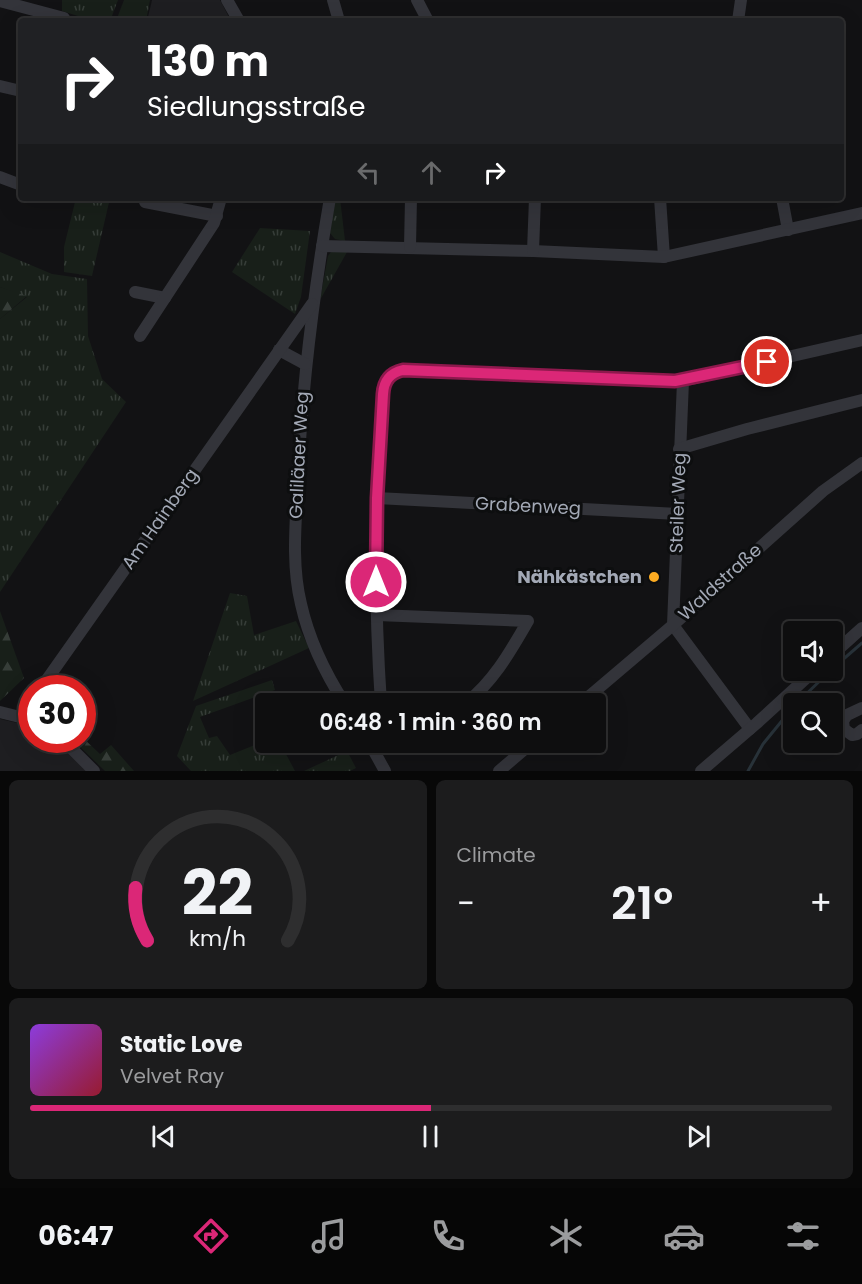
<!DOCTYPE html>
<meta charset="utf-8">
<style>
:root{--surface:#0e0e0f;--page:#1c1c1d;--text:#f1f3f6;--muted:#9b9c9e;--line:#2e2e2f;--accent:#db2777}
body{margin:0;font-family:Poppins,sans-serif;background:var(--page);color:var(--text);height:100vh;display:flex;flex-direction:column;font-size:22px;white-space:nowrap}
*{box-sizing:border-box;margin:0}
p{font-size:20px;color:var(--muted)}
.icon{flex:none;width:33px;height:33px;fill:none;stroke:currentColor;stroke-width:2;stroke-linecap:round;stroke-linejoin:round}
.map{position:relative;height:771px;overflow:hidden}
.side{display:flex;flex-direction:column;gap:9px;padding:9px;background:#080808;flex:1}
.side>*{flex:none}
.guide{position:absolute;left:18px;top:18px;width:826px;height:183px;border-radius:6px;box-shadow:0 6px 24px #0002,0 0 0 2px var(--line);background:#202124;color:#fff;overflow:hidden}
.buttons{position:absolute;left:783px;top:621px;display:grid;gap:12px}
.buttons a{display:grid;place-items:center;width:60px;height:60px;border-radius:6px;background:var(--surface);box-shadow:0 6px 24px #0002,0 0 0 2px var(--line);font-size:30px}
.speed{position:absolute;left:18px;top:675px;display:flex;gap:12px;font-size:30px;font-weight:700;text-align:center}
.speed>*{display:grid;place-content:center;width:78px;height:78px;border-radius:50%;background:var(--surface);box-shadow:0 6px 24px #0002,0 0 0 2px var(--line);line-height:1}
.speed .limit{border:9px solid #d22;background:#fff;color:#111}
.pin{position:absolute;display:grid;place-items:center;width:51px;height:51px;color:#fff;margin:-26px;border:3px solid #fff;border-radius:50%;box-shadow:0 2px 6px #0007}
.me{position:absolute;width:66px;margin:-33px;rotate:0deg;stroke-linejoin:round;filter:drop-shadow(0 0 4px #0008)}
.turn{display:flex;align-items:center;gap:21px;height:126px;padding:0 30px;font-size:27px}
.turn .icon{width:78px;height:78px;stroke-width:2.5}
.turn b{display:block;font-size:42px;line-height:51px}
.lanes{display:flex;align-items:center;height:57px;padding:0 30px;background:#0003;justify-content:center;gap:30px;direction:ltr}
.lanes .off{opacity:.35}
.big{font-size:45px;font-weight:600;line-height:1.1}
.side .card{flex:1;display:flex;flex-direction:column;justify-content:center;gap:9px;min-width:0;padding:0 21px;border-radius:9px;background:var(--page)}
.side .dial{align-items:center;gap:0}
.dial svg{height:156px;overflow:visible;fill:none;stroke:var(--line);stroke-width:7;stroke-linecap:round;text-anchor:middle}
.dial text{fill:var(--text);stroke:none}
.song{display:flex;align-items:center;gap:18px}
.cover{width:72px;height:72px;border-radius:9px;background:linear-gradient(135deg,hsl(270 70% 55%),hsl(350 70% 35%))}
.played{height:6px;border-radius:3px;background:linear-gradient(90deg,var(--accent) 50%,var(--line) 50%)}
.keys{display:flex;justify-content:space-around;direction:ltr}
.heat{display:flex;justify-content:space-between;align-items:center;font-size:33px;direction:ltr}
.side .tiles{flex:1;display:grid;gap:9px;grid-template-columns:1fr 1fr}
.card:last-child{grid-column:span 2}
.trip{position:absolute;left:255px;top:693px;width:351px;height:60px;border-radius:6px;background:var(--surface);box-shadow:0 6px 24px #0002,0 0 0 2px var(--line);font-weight:600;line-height:60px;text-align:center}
.tabs{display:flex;height:96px;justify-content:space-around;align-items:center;background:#060606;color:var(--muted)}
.tabs .icon{width:42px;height:42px}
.tabs .current{color:var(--accent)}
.tabs b{font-size:27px;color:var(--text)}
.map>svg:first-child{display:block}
</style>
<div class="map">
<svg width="862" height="771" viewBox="0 0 862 771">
<defs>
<pattern id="grass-tufts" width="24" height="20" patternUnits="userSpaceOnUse" patternTransform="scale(1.5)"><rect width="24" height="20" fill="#181f19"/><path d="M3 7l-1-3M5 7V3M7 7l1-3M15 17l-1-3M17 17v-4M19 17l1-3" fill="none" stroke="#363d38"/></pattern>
<pattern id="forest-firs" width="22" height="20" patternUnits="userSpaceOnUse" patternTransform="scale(1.5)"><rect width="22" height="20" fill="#181f19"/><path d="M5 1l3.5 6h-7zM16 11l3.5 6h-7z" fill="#363d38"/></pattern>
</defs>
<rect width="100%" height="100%" fill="#121214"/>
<g fill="#1e1e21">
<polygon points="152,0 220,0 231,21 147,21"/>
<polygon points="0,719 31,726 32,740 54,740 86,771 0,771"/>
</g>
<g fill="url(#grass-tufts)">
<polygon points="62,0 118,0 110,21 94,21 62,11"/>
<polygon points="124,0 150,0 146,21 116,21"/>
<polygon points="76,198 110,198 92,276 64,272 64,247"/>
<polygon points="335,198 340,198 345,241 335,239 330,233"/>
<polygon points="260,228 310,231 301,297 295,314 232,272"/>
<polygon points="0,252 52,274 87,279 88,336 102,379 126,402 0,592 0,319 27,297 0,287"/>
<polygon points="331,252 347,252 320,300 328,256"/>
<polygon points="230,593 247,596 254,635 296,621 309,648 193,701"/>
<polygon points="272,680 275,690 200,717 209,738 217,736 230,755 265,741 266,742 280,743 295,771 191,771 177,756 196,706"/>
<polygon points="347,751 356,768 350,771 304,771"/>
</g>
<g fill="url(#forest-firs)">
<polygon points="0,287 27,296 0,319"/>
<polygon points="0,611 24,678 0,701"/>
<polygon points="83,738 100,754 111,745 134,771 105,771 73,740 82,740"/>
</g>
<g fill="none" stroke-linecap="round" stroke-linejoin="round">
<g stroke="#283239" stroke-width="3">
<polyline points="832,669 862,643"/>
<polyline points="796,704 831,670"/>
<polyline points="748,771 763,744 794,706"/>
</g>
<g stroke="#33343a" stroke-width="12">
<polyline points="227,0 239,21"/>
<polyline points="333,0 339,21"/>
<polyline points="417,0 428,21"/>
<polyline points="0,1 64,18"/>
<polyline points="738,21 741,0"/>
<polyline points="0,86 21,91"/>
<polyline points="0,177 21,185"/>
<path d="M330,198C314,291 302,383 298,478C296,520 291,563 301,604C309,640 325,673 345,704"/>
<polyline points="660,198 664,257"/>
<polyline points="782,198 788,230"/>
<polyline points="145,202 217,216"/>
<polyline points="322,246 533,251 664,257 862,213"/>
<polyline points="410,247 411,198"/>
<polyline points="533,251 535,198"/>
<polyline points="135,292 165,298"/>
<polyline points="140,336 214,223 221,198"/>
<polyline points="279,350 305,364"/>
<polyline points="683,381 673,625 750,729"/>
<polyline points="679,449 747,429 862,400"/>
<polyline points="377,498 678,514"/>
<path d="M377,615L528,621C510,652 494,681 465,704"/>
<polyline points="832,655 862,628"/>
<polyline points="41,688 312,304"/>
<path d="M381,704C374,598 374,490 384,385L392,374L403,371L683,381L862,340"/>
<polyline points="580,704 673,625 823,491 862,463"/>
<polyline points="862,708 847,715 843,721 844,729 852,735 857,734 862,730"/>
<polyline points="0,712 32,720"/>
<polyline points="25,718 32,706"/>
<polyline points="63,740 94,771"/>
<polyline points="369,742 385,771"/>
<polyline points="499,771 533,742"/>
<polyline points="701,771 757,723 815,670"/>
</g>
</g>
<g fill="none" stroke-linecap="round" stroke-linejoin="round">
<defs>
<path id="route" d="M376,582L377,498L383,394C384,380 390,373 403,370L675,381L767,362"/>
</defs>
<use href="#route" stroke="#8e194d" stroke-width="15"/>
<use href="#route" stroke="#db2777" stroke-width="10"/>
</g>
<circle fill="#fdac22" stroke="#0d0e0f" stroke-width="2" cx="654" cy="577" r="6"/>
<g text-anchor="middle" stroke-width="6" stroke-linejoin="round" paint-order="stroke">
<g font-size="18" fill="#a3a9b6" stroke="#0d0e0f">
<text transform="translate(299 455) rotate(-87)" y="6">Galiläaer Weg</text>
<text transform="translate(678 503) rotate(-88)" y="6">Steiler Weg</text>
<text transform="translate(528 506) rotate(3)" y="6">Grabenweg</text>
<text transform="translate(160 519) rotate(-55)" y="6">Am Hainberg</text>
<text transform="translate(720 582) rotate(-42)" y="6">Waldstraße</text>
</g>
<g font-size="18" font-weight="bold" fill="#a3a9b6" stroke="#0d0e0f" text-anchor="end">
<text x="642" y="583">Nähkästchen</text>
</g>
</g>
</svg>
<div class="buttons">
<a><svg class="icon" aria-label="sound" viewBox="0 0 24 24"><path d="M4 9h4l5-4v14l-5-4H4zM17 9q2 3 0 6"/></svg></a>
<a><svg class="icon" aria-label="search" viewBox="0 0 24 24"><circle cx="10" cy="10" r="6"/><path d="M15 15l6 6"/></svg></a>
</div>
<div class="speed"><div class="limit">30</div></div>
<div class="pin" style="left:767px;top:362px;background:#d93025"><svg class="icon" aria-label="arrive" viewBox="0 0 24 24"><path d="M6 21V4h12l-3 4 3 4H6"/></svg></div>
<svg class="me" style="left:376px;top:582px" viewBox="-20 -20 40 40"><circle r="17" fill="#db2777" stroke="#fff" stroke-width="3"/><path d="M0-11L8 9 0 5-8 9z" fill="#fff"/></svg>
<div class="trip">06:48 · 1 min · 360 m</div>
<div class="guide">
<div class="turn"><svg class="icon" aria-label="right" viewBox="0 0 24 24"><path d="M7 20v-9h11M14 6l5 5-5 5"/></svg><div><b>130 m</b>Siedlungsstraße</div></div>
<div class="lanes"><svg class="icon off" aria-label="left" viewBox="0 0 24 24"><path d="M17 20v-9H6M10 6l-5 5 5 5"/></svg><svg class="icon off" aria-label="ahead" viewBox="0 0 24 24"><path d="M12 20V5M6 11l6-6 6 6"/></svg><svg class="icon" aria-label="right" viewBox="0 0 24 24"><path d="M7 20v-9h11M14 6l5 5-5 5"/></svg></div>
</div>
</div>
<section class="side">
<div class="tiles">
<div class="card dial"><svg viewBox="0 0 100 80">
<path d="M14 69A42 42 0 1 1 86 69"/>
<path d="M14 69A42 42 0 0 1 8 42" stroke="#db2777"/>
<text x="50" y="56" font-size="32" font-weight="700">22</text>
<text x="50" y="72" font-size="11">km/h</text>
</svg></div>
<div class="card"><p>Climate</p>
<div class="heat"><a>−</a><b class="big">21°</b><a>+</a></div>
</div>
<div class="card">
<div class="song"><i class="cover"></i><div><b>Static Love</b><p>Velvet Ray</p></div></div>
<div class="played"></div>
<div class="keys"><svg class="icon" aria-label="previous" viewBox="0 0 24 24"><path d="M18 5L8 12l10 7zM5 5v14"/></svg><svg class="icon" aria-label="pause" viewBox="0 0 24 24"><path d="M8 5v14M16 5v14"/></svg><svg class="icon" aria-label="next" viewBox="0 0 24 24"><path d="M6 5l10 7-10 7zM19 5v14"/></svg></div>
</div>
</div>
</section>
<nav class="tabs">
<b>06:47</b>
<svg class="icon current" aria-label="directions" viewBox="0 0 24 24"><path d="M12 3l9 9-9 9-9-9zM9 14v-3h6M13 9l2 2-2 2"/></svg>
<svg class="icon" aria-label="music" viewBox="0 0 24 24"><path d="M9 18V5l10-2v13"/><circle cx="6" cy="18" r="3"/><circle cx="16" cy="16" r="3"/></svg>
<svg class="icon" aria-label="phone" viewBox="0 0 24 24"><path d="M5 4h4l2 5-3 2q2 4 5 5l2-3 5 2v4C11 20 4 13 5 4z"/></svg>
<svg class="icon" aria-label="climate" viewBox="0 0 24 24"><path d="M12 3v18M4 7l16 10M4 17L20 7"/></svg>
<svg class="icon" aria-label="car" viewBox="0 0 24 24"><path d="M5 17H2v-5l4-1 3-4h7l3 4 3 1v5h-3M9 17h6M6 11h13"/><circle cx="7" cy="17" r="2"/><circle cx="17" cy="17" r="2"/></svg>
<svg class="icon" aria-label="filters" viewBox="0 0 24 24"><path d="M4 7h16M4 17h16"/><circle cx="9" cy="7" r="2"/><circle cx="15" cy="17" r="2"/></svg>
</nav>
